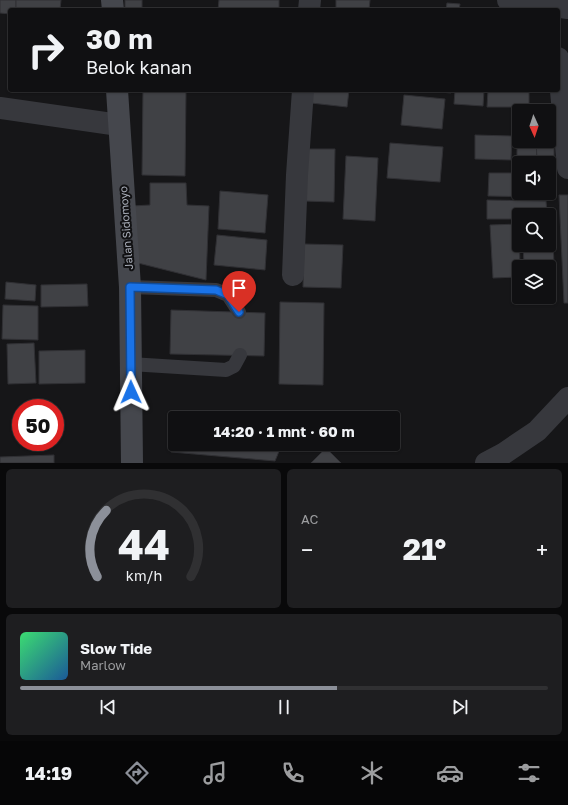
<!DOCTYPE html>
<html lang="id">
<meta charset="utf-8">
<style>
:root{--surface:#101012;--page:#1e1e20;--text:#f1f3f6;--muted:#9c9d9f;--line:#303032;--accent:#8c9099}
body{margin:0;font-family:"Golos Text",sans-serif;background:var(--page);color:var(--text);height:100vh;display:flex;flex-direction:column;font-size:15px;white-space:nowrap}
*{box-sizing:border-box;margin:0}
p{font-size:13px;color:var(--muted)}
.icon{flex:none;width:22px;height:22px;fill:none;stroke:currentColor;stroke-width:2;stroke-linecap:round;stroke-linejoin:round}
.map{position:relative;height:463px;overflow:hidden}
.sheet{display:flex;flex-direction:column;gap:6px;padding:6px;background:#09090a;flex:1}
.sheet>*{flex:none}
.guide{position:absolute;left:8px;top:8px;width:552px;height:84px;border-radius:4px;box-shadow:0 1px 3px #0004,0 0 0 1px var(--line);background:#101012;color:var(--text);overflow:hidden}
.needle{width:26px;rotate:177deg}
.controls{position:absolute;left:512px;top:104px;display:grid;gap:8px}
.controls a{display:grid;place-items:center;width:44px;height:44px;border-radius:4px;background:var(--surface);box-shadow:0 1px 3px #0004,0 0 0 1px var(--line);font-size:20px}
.speed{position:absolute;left:12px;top:399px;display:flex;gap:8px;font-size:20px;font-weight:700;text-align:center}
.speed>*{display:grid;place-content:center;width:52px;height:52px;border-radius:50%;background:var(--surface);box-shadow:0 1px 3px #0004,0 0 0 1px var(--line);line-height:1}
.speed .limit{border:6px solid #d22;background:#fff;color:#111}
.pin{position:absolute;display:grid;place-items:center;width:34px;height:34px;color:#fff;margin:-41px -17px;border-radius:50% 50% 50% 0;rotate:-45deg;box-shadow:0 0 4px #0007}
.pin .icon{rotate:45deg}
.me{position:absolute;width:44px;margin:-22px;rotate:359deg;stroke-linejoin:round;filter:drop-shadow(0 0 3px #0008)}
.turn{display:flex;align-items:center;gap:14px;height:84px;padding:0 12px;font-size:18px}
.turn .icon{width:52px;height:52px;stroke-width:2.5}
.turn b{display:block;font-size:28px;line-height:34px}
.big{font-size:30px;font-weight:700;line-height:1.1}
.sheet .widget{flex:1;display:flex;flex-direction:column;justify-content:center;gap:6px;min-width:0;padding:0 14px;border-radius:6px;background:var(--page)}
.sheet .dial{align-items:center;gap:0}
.dial svg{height:104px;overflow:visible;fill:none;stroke:var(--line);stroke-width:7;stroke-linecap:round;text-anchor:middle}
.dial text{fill:var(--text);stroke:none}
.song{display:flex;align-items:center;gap:12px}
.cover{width:48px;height:48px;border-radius:6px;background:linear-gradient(135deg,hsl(140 70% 55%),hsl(210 70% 35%))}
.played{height:4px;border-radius:2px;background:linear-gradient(90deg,var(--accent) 60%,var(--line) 60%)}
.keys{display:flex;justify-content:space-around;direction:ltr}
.heat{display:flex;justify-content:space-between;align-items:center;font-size:22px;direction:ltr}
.sheet .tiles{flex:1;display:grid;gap:6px;grid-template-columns:1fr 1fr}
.widget:last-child{grid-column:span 2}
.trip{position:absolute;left:168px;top:411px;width:232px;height:40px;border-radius:4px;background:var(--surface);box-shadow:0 1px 3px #0004,0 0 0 1px var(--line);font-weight:700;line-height:40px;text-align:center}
.dock{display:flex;height:64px;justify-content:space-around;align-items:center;background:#060607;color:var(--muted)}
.dock .icon{width:28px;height:28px}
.dock .on{color:var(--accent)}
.dock b{font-size:18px;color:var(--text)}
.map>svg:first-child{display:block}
</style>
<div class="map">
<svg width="568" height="463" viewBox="0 0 568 463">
<rect width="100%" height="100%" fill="#161618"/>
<g fill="#404145" stroke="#303034">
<polygon points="0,0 16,0 16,10 10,10 10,14 0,13"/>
<polygon points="16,0 61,0 60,10 16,10"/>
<rect x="125" y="0" width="17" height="10"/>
<polygon points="219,0 279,0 279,10 218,10"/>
<polygon points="336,0 370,0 369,10 336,10"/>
<polygon points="447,3 460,4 459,10 446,10"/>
<polygon points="143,90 186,90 185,176 142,175"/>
<polygon points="313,90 349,90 347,107 311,103"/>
<polygon points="418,90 451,90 451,93"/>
<polygon points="455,90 484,90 483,106 454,104"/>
<polygon points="488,90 529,90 529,107 487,107"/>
<polygon points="404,95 445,99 442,129 401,125"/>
<polygon points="517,129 519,129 519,141 536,141 537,158 517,158"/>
<polygon points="549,129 554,129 554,158 537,158 536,141 549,141"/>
<polygon points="475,135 512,136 511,160 475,159"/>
<polygon points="390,143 443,147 440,182 387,178"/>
<polygon points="305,149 335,149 334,202 304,201"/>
<polygon points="346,156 378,158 375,221 343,219"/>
<polygon points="489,173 519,173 519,193 541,193 541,197 488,196"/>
<polygon points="150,183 186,183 187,205 209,206 206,280 134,262 132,206 150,205"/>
<polygon points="220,191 268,195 265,233 218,229"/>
<polygon points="559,195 568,195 568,303 564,303"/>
<polygon points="487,200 546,201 547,215 519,215 519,219 487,219"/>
<polygon points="549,223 552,223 554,263 524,264 523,245 549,245"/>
<polygon points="519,224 520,267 519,267 519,277 493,278 490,225"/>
<polygon points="217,235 267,240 265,270 214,265"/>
<polygon points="304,244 343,245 341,288 303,287"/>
<polygon points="6,282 36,285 35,301 5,299"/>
<polygon points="87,284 88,306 41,307 41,285"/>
<polygon points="280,302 324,303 323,385 279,384"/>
<polygon points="3,305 38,306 38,340 2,339"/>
<polygon points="171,310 265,313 264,356 170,354"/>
<polygon points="34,343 36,383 8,384 7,344"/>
<polygon points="85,350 85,383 39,384 39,351"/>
<polygon points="174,420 175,421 175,444 282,444 275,461 171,452"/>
<polygon points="326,448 341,463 311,463"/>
<polygon points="54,455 54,463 0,463 0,457"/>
</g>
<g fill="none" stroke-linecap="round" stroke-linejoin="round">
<g stroke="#37383d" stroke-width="14">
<polyline points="130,287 216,290 228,295 239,312"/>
<polyline points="130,364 226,370 234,366 240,355"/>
</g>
<g stroke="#37383d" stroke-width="22">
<polyline points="508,0 568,8"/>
<polyline points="309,10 310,0"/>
<polyline points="558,58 568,168"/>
<polyline points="0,108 119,125"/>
<polyline points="293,275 297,175 303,90"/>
<polyline points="486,463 503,454 537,431 568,398"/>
</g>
<g stroke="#45474d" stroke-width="22">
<polyline points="112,0 113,10"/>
<polyline points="117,90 130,287 132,463"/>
</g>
</g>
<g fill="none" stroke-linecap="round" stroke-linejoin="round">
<defs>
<polyline id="route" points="131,392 130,287 216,290 228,295 239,312"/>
</defs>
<use href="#route" stroke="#114b97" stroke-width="10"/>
<use href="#route" stroke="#1a73e8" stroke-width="7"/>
</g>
<g text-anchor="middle" stroke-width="4" stroke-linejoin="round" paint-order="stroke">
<g font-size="11" fill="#a8adb8" stroke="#111113">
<text transform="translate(126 228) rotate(-94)" y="4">Jalan Sidomoyo</text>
</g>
</g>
</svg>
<div class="controls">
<a><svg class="needle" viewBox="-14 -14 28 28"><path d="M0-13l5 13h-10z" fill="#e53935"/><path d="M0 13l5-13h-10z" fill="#9c9d9f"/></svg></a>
<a><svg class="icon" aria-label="sound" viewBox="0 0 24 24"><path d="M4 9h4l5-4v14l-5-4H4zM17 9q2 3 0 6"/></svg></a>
<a><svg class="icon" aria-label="search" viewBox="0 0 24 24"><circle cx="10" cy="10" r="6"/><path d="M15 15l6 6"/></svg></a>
<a><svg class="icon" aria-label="layers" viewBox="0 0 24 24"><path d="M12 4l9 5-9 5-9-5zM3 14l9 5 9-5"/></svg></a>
</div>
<div class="speed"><div class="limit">50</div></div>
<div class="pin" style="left:239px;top:312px;background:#d93025"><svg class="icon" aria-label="arrive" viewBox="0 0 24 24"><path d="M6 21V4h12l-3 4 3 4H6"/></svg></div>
<svg class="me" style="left:131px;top:392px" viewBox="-20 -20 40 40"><path d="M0-17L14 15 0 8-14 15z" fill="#1a73e8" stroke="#fff" stroke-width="4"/></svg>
<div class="trip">14:20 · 1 mnt · 60 m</div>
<div class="guide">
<div class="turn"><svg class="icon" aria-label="right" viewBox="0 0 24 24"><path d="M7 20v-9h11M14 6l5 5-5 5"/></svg><div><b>30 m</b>Belok kanan</div></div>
</div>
</div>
<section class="sheet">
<div class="tiles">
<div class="widget dial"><svg viewBox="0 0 100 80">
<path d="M14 69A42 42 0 1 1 86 69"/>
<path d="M14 69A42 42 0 0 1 21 18" stroke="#8c9099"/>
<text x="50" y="56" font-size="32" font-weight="700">44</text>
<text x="50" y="72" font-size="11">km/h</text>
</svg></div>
<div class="widget"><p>AC</p>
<div class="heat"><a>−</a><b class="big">21°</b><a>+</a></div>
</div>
<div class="widget">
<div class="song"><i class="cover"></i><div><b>Slow Tide</b><p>Marlow</p></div></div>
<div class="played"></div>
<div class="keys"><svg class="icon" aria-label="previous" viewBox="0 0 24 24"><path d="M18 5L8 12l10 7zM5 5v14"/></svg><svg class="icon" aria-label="pause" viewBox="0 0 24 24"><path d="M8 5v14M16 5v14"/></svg><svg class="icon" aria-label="next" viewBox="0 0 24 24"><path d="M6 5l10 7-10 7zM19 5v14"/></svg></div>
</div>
</div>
</section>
<nav class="dock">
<b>14:19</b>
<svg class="icon on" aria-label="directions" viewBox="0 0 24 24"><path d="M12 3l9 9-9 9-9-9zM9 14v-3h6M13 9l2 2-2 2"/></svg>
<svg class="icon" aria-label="music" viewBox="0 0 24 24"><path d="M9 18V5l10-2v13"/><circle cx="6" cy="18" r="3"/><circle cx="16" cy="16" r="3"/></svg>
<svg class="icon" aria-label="phone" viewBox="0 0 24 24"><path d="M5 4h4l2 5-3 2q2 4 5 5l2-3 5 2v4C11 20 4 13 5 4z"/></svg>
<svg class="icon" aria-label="climate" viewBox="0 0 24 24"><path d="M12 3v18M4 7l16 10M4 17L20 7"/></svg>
<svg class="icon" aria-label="car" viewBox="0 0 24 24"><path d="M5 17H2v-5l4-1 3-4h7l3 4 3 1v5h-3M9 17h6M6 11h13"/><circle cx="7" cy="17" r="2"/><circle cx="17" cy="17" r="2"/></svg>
<svg class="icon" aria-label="filters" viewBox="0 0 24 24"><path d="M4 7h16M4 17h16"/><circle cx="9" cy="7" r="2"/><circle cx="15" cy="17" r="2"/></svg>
</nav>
